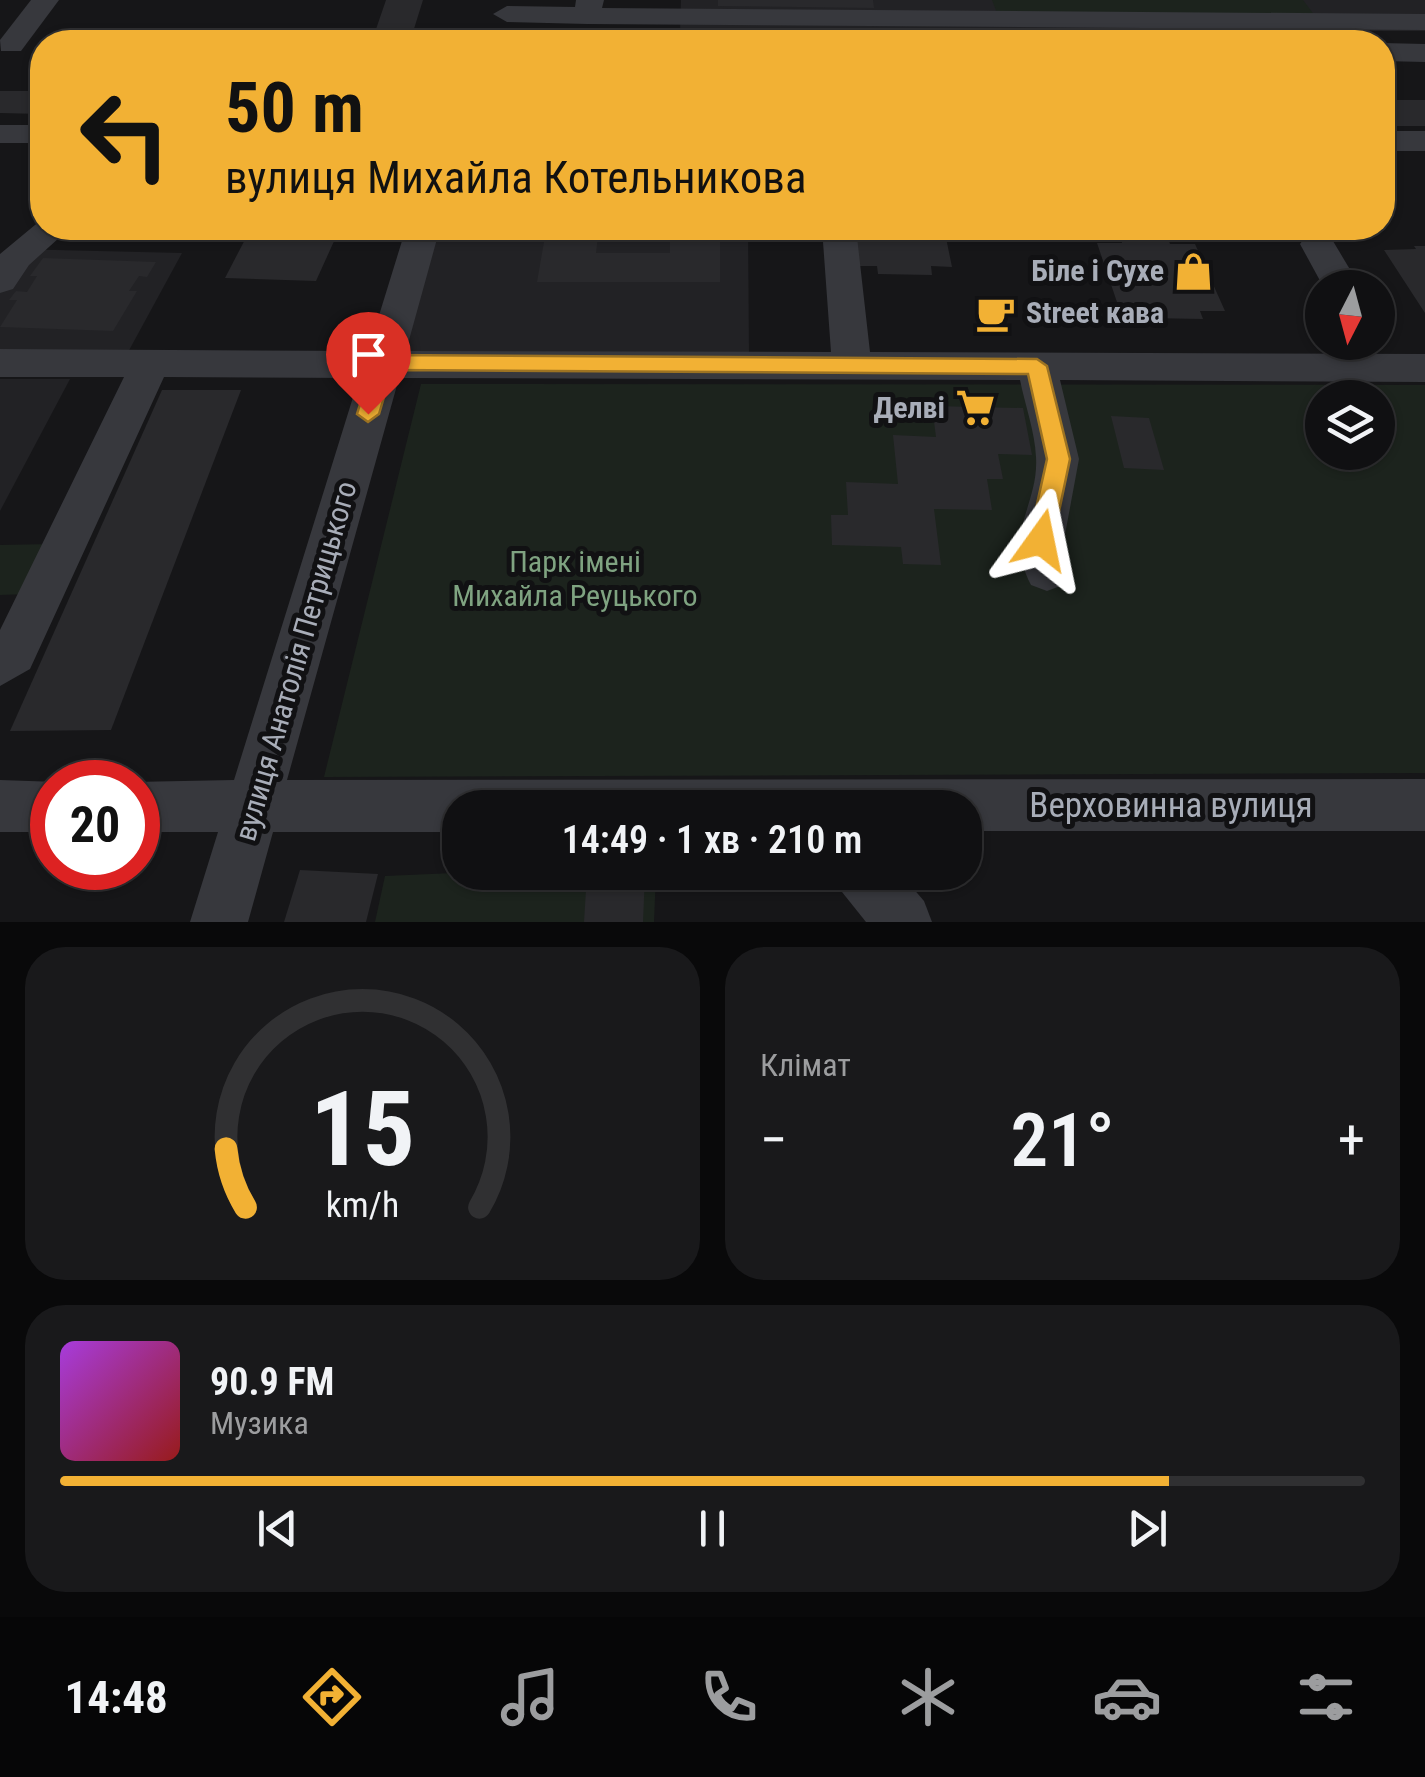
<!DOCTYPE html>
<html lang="uk">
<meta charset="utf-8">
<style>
:root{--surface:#101012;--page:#19191b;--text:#f1f3f6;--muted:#9c9d9f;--line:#303032;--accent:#f2b134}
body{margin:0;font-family:"Roboto Condensed",sans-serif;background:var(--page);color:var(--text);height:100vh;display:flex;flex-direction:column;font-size:38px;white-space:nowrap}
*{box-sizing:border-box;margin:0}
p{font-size:32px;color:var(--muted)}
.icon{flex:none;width:55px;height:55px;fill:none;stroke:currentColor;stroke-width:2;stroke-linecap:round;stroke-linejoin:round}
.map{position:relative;height:922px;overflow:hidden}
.sheet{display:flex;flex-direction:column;gap:25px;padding:25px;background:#09090a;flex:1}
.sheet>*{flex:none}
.guide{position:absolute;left:30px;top:30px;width:1365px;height:210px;border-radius:40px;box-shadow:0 2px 8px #0004,0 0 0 2px var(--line);background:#f2b134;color:#111;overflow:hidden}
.needle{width:65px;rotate:186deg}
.tools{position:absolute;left:1305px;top:270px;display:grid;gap:20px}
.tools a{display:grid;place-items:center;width:90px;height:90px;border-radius:50%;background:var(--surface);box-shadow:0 2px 8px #0004,0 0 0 2px var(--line);font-size:50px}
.speed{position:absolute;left:30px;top:760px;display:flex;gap:20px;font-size:50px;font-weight:700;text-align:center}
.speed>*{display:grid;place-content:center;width:130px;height:130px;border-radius:50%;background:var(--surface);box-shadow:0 2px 8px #0004,0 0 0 2px var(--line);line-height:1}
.speed .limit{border:15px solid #d22;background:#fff;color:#111}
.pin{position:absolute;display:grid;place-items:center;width:85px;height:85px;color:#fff;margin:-102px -42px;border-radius:50% 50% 50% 0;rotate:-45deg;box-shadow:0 0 10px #0007}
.pin .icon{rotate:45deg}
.me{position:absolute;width:110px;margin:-55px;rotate:12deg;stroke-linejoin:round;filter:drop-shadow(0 0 8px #0008)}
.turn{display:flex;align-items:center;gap:35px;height:210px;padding:0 30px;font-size:45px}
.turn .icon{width:130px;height:130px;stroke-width:2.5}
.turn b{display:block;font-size:70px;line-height:85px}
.big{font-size:75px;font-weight:600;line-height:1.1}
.sheet .tile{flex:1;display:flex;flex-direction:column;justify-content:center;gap:15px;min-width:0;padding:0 35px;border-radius:40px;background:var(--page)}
.sheet .dial{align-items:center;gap:0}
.dial svg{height:260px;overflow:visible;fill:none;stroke:var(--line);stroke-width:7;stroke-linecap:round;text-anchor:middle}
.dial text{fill:var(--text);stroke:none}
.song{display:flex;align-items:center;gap:30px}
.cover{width:120px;height:120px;border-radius:15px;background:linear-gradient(135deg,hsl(280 70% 55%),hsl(0 70% 35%))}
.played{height:10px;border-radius:5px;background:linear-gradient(90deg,var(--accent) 85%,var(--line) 85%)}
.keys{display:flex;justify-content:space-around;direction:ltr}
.heat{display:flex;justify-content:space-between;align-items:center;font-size:55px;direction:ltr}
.sheet .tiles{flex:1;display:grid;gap:25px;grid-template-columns:1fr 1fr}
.tile:last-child{grid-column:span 2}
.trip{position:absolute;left:442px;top:790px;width:540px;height:100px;border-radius:40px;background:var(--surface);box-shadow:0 2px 8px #0004,0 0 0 2px var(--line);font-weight:600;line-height:100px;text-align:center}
.tabs{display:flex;height:160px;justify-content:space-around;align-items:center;background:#060607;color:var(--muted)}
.tabs .icon{width:70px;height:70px}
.tabs .selected{color:var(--accent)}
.tabs b{font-size:45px;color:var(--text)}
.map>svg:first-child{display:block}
</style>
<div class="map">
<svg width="1425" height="922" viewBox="0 0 1425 922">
<rect width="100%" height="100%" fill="#161618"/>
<g fill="#222225">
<polygon points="681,0 1425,0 1425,31 680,31"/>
<polygon points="439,228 748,228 749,355 403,354"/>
<polygon points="14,249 182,253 127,354 0,353 0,270"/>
<polygon points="0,379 70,379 0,511"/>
</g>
<g fill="#1c231d" fill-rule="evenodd">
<polygon points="992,0 1303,0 1315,16 997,13"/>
<path d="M421,384L1425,385V773L324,777ZM1322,398H1378V452H1322Z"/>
<polygon points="52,544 29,594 0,595 0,545"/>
<polygon points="477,872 656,873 654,922 375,922 385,876"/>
</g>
<g fill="#29292c">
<polygon points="386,0 423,0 413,32 375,32"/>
<polygon points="718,0 873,0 874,8 718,6"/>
<polygon points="0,91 42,91 42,114 0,113"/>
<rect x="1382" y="100" width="43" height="26"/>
<polygon points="251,228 340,228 316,281 225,278"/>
<polygon points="779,228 802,228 803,242 780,242"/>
<polygon points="849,228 944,228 952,267 931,266 932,275 878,274 877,266 854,266"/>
<polygon points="545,236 598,236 596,253 670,253 670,236 720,236 720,282 537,282"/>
<polygon points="1120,236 1167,236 1170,244 1195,244 1225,311 1200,311 1203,319 1148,318 1145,311 1120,311 1097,243 1122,243"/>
<polygon points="1414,246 1425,246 1425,313 1384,250 1416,249"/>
<polygon points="43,258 156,262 147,277 139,276 129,291 137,291 113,331 0,327 17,300 9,300 16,291 27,292 37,276 30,276"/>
<polygon points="162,390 241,390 111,730 10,731"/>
<polygon points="932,406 1023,408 1032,455 998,454 1003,479 987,479 992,510 934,509 941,565 903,564 901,547 832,545 831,515 848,515 846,482 898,484 893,435 936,437"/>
<polygon points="1111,416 1149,418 1164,470 1124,468"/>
<polygon points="300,870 378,874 366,922 284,922"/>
<polygon points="587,874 645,874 643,922 584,922"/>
</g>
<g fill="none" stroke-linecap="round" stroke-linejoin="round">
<g fill="#37383d" fill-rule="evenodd">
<polygon points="31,0 59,0 21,51 1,51 0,40"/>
<polygon points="576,0 604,0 602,8 1425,14 1425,30 587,24 507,22 493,14 507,6 575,7"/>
<polygon points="1382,43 1425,44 1425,62 1382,61"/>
<rect x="0" y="125" width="42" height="18"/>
<rect x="1382" y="131" width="43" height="20"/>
<polygon points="41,220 42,228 70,228 29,265 13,289 0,293 0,254"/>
<path d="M406,228H440L406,351L831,352L822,228H856L870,352L1425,354V382L1060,380L1079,459L1064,540L1070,572L1063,585L1047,591L1031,585C1003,531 1039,506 1036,457C1035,432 1025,405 1020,380L399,378L287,780L1425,779V831H965V808H460V832H273L248,922H190L218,832H138V782H132L234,780L359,378L164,377L30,669L0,686V630L124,377H0V349L368,351Z"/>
<polygon points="1318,233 1330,236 1361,288 1324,288 1300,244 1306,236"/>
<polygon points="0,780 58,782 52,782 52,832 0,832"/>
<polygon points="834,872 899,872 924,901 932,922 866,922 842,892"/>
</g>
</g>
<polygon fill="#f2b134" stroke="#9d7322" stroke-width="2.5" points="384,355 1037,359 1047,366 1070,459 1053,540 1050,547 1032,547 1029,540 1047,459 1028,374 392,370 379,414 368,422 357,414 373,362"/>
<defs>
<symbol id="shop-bare" viewBox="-9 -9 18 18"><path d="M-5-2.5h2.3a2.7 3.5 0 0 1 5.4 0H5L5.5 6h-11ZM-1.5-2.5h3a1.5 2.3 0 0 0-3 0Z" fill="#f2b134" stroke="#111113" stroke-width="2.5" paint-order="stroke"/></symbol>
<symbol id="cafe-bare" viewBox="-9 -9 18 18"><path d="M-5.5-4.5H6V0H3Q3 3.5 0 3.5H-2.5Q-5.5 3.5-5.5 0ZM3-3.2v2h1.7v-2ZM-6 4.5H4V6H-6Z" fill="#f2b134" stroke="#111113" stroke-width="2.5" paint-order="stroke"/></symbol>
<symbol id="supermarket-bare" viewBox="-9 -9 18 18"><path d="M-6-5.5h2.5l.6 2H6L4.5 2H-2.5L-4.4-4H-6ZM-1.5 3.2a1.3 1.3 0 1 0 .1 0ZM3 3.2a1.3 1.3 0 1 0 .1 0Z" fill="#f2b134" stroke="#111113" stroke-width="2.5" paint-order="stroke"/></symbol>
</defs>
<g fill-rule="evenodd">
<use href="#shop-bare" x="1166" y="244" width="55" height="55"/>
<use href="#cafe-bare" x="968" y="286" width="55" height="55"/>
<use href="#supermarket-bare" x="948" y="380" width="55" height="55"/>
</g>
<g text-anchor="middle" stroke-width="10" stroke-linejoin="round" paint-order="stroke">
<g font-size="30" font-weight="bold" fill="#a8adb8" stroke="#111113" text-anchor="end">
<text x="1164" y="281">Біле і Сухе</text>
<text x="1026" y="323" text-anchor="start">Street кава</text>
<text x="945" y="418">Делві</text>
</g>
<g font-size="30" fill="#7fa381" stroke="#111113">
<text x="575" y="572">Парк імені<tspan x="575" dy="34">Михайла Реуцького</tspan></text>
</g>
<g font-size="30" fill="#a8adb8" stroke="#111113">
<text transform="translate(296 661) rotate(-74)" y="10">вулиця Анатолія Петрицького</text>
</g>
<g font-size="35" fill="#a8adb8" stroke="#111113">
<text x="1171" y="817">Верховинна вулиця</text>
</g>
</g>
</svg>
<div class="tools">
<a><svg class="needle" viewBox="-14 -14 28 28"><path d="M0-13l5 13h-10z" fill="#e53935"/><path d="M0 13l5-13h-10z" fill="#9c9d9f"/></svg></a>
<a><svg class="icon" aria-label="layers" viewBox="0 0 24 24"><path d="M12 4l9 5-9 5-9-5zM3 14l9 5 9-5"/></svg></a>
</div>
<div class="speed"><div class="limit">20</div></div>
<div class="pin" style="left:368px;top:414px;background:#d93025"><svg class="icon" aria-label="arrive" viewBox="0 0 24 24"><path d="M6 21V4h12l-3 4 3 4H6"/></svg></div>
<svg class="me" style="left:1041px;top:540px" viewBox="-20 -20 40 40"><path d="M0-17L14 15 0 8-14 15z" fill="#f2b134" stroke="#fff" stroke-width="4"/></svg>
<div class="trip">14:49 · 1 хв · 210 m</div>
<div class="guide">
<div class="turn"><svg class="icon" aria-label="left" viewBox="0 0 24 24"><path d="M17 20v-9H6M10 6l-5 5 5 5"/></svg><div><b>50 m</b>вулиця Михайла Котельникова</div></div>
</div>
</div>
<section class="sheet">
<div class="tiles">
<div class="tile dial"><svg viewBox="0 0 100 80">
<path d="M14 69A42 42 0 1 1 86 69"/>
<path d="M14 69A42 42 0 0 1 8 51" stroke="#f2b134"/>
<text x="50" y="56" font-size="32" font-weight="700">15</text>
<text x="50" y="72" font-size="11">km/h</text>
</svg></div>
<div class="tile"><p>Клімат</p>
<div class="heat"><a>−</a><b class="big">21°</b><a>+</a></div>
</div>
<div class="tile">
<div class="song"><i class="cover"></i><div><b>90.9 FM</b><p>Музика</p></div></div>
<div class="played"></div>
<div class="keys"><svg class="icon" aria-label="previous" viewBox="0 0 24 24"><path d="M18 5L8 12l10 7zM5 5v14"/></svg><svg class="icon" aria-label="pause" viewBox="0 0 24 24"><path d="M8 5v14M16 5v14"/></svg><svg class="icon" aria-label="next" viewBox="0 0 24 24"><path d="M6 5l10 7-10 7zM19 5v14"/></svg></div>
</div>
</div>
</section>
<nav class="tabs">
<b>14:48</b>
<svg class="icon selected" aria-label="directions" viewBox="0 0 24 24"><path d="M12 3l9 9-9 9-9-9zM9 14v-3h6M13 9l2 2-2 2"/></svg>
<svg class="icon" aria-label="music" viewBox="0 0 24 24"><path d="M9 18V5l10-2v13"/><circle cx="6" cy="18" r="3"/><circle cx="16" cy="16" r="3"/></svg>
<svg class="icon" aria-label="phone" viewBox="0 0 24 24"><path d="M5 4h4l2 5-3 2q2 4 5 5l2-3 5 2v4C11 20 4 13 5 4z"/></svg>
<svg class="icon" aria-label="climate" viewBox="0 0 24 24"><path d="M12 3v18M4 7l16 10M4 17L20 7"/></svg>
<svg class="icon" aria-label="car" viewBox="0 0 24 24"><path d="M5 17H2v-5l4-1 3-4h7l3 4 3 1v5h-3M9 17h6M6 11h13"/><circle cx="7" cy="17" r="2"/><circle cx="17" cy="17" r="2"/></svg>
<svg class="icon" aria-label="filters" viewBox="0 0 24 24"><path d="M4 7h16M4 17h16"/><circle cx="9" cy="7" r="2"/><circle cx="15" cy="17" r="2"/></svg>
</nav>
